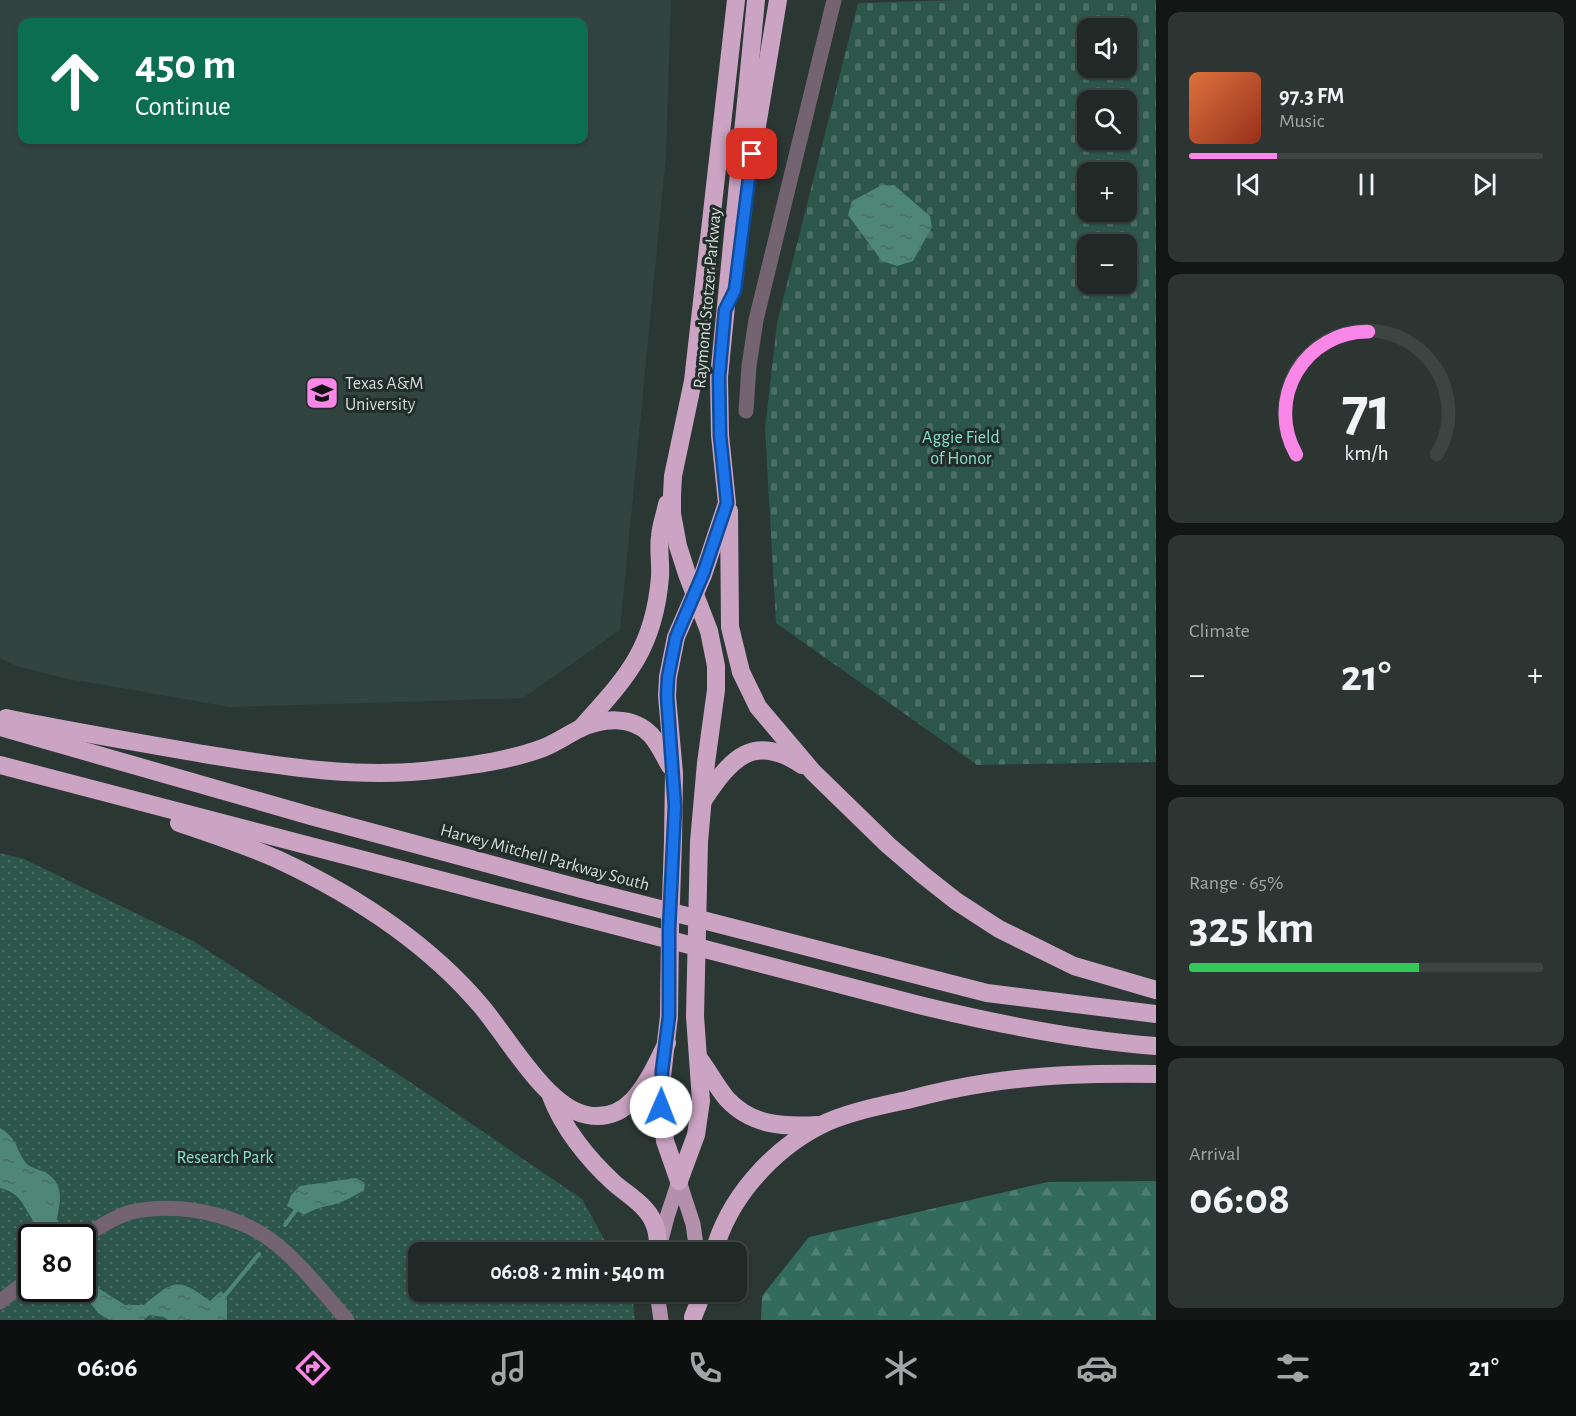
<!DOCTYPE html>
<meta charset="utf-8">
<style>
:root{--surface:#202926;--page:#2d3532;--text:#f1f3f6;--muted:#a2a6a7;--line:#3d4543;--accent:#fa87e7}
body{margin:0;font-family:"Alegreya Sans",sans-serif;background:var(--page);color:var(--text);height:100vh;display:flex;flex-direction:column;font-size:22px;white-space:nowrap}
*{box-sizing:border-box;margin:0}
p{font-size:20px;color:var(--muted)}
.icon{flex:none;width:33px;height:33px;fill:none;stroke:currentColor;stroke-width:2;stroke-linecap:round;stroke-linejoin:round}
.map{position:relative;flex:1;overflow:hidden}
.drawer{display:flex;flex-direction:column;gap:12px;padding:12px;background:#121715;width:420px}
.drawer>*{flex:none}
.guide{position:absolute;left:18px;top:18px;width:570px;height:126px;border-radius:12px;box-shadow:0 2px 4px #0004,0 0 0 2px var(--line);background:#0b6e4f;color:#fff;overflow:hidden}
.tools{position:absolute;left:1077px;top:18px;display:grid;gap:12px}
.tools a{display:grid;place-items:center;width:60px;height:60px;border-radius:12px;background:var(--surface);box-shadow:0 2px 4px #0004,0 0 0 2px var(--line);font-size:30px}
.speed{position:absolute;left:18px;top:1224px;display:flex;gap:12px;font-size:30px;font-weight:700;text-align:center}
.speed>*{display:grid;place-content:center;width:78px;height:78px;border-radius:50%;background:var(--surface);box-shadow:0 2px 4px #0004,0 0 0 2px var(--line);line-height:1}
.speed .limit{border:3px solid #111;border-radius:9px;background:#fff;color:#111}
.pin{position:absolute;display:grid;place-items:center;width:51px;height:51px;color:#fff;margin:-26px;border-radius:12px;box-shadow:0 3px 9px #0006}
.me{position:absolute;width:66px;margin:-33px;rotate:1deg;stroke-linejoin:round;filter:drop-shadow(0 0 4px #0008)}
.turn{display:flex;align-items:center;gap:21px;height:126px;padding:0 18px;font-size:27px}
.turn .icon{width:78px;height:78px;stroke-width:2.5}
.turn b{display:block;font-size:42px;line-height:51px}
.big{font-size:45px;font-weight:600;line-height:1.1}
.drawer .tile{flex:1;display:flex;flex-direction:column;justify-content:center;gap:9px;min-width:0;padding:0 21px;border-radius:12px;background:var(--page)}
.drawer .dial{align-items:center;gap:0}
.dial svg{height:156px;overflow:visible;fill:none;stroke:var(--line);stroke-width:7;stroke-linecap:round;text-anchor:middle}
.dial text{fill:var(--text);stroke:none}
.song{display:flex;align-items:center;gap:18px}
.cover{width:72px;height:72px;border-radius:9px;background:linear-gradient(135deg,hsl(20 70% 55%),hsl(10 70% 35%))}
.played{height:6px;border-radius:3px;background:linear-gradient(90deg,var(--accent) 25%,var(--line) 25%)}
.keys{display:flex;justify-content:space-around;direction:ltr}
.heat{display:flex;justify-content:space-between;align-items:center;font-size:33px;direction:ltr}
.charge{height:9px;border-radius:4px;background:linear-gradient(90deg,#34c759 65%,var(--line) 0)}
.trip{position:absolute;left:408px;top:1242px;width:339px;height:60px;border-radius:12px;background:var(--surface);box-shadow:0 2px 4px #0004,0 0 0 2px var(--line);font-weight:600;line-height:60px;text-align:center}
.dock{display:flex;height:96px;justify-content:space-around;align-items:center;background:#0d100f;color:var(--muted)}
.dock .icon{width:42px;height:42px}
.dock .active{color:var(--accent)}
.dock b{font-size:27px;color:var(--text)}
main{display:flex;flex:1;min-height:0}
.map>svg:first-child{display:block}
</style>
<main>
<div class="map">
<svg width="1156" height="1320" viewBox="0 0 1156 1320">
<defs>
<pattern id="forest-firs" width="22" height="20" patternUnits="userSpaceOnUse" patternTransform="scale(1.5)"><rect width="22" height="20" fill="#326a5b"/><path d="M5 1l3.5 6h-7zM16 11l3.5 6h-7z" fill="#4f7f72"/></pattern>
<pattern id="cemetery-stones" width="16" height="16" patternUnits="userSpaceOnUse" patternTransform="scale(1.5)"><rect width="16" height="16" fill="#2d564b"/><path d="M2 7V4a2 2 0 0 1 4 0v3zM10 15v-3a2 2 0 0 1 4 0v3z" fill="#4b6e64"/></pattern>
<pattern id="park-dots" width="8" height="8" patternUnits="userSpaceOnUse" patternTransform="scale(1.5)"><rect width="8" height="8" fill="#2d564b"/><path d="M2 2h.1M6 6h.1" fill="none" stroke="#4b6e64" stroke-width="1.8" stroke-linecap="round"/></pattern>
<pattern id="water-ripples" width="26" height="14" patternUnits="userSpaceOnUse" patternTransform="scale(1.5)"><rect width="26" height="14" fill="#4e8677"/><path d="M2 4q2-2 4 0t4 0M15 11q2-2 4 0t4 0" fill="none" stroke="#496e64"/></pattern>
</defs>
<rect width="100%" height="100%" fill="#2b3733"/>
<path fill="#32443f" fill-rule="evenodd" d="M0,0H671L666,155L620,630L523,698L230,707L63,678L13,665L0,658ZM22,22H584V140H22Z"/>
<polygon fill="url(#forest-firs)" points="1156,1181 1156,1320 761,1320 762,1296 809,1237 1048,1182"/>
<path fill="url(#cemetery-stones)" fill-rule="evenodd" d="M958,0H1156V762L977,765L776,623L765,429L777,323L858,3ZM1088,28H1126V68H1088ZM1088,100H1126V140H1088ZM1088,172H1126V212H1088ZM1088,244H1126V284H1088Z"/>
<path fill="url(#park-dots)" fill-rule="evenodd" d="M0,853L24,859L193,941L413,1084L582,1199L611,1252H418V1292H632L635,1320H0ZM32,1238H82V1288H32Z"/>
<g fill="url(#water-ripples)">
<polygon points="882,185 894,185 930,216 932,227 913,261 897,266 882,261 848,215 852,201"/>
<path d="M0,1128C21,1141 15,1152 28,1165C32,1168 40,1170 45,1172C64,1183 61,1200 57,1218L43,1227C27,1219 27,1204 14,1194C10,1191 4,1189 0,1188Z"/>
<path d="M356,1178L365,1183L364,1190C354,1196 344,1202 332,1205C321,1207 314,1209 304,1215L287,1206L291,1195L300,1186Z"/>
<path d="M83,1274L93,1285L125,1305H144C149,1300 154,1297 159,1293C180,1276 191,1288 210,1301L221,1291L227,1298V1320H168L164,1317L149,1315L144,1320H109L98,1313L80,1289L82,1288Z"/>
</g>
<g fill="none" stroke-linecap="round" stroke-linejoin="round">
<g stroke="#4e8677" stroke-width="4">
<polyline points="285,1225 296,1210"/>
<polyline points="223,1298 259,1254"/>
</g>
<polyline stroke="#4e8677" stroke-width="21" points="33,1200 56,1238"/>
<g stroke="#746370" stroke-width="15">
<polyline points="746,411 749,366 756,320 834,0"/>
<path d="M82,1238C94,1230 117,1216 131,1212C176,1202 234,1213 271,1240C298,1260 325,1295 347,1320"/>
<polyline points="0,1302 32,1276"/>
</g>
<g stroke="#b391ac" stroke-width="15">
<polyline points="679,1181 693,1224 697,1252"/>
<polyline points="660,1244 667,1217 679,1181"/>
<polyline points="657,1292 661,1320"/>
</g>
<g stroke="#cba3c3" stroke-width="18">
<polyline points="752,156 778,0"/>
<polyline points="729,511 730,627 741,672 758,707 813,772 888,845 923,875 956,901 999,929 1074,966 1156,990"/>
<path d="M6,718C70,731 134,742 198,753C278,766 360,780 441,769C475,765 511,760 543,748C556,743 567,735 579,729C602,718 632,715 651,735C659,744 664,756 670,766"/>
<polyline points="0,727 311,816 582,889 987,993 1156,1014"/>
<path d="M581,728C627,677 654,649 660,577C661,563 658,549 660,536C661,525 665,515 667,504"/>
<path d="M0,765L919,1005C997,1024 1076,1040 1156,1046"/>
<path d="M704,799C731,759 753,732 802,765"/>
<path d="M179,823C212,834 245,845 277,859C352,894 428,943 482,1007C508,1038 547,1108 587,1115C633,1124 650,1075 667,1043"/>
<polyline points="673,841 674,773 667,696 668,677 676,637 703,575 727,503 720,435 719,377 756,0"/>
<polyline points="699,842 706,763 716,690 716,666 709,631 687,574 678,546 672,514 672,495 673,476 693,381 736,0"/>
<polyline points="669,1016 660,1094 665,1141 679,1181"/>
<path d="M700,1060C709,1072 717,1087 727,1099C752,1126 784,1127 818,1125"/>
<path d="M551,1096C563,1128 588,1159 613,1182C626,1194 645,1204 653,1221C658,1231 658,1241 658,1252"/>
<polyline points="679,1181 696,1135 701,1101 695,1016"/>
<path d="M714,1252C728,1199 771,1151 819,1126C844,1113 879,1106 907,1100C933,1093 960,1087 987,1083C1043,1074 1100,1073 1156,1074"/>
<polyline points="693,1317 703,1292"/>
</g>
<g stroke="#cba3c3" stroke-width="18">
<polyline points="669,1016 670,929 673,841"/>
<polyline points="695,1016 699,842"/>
</g>
</g>
<g fill="none" stroke-linecap="round" stroke-linejoin="round">
<defs>
<polyline id="route" points="661,1107 662,1071 669,1016 669,929 675,806 667,696 668,677 676,637 703,574 727,503 720,435 719,377 725,310 735,290 752,154"/>
</defs>
<use href="#route" stroke="#114b97" stroke-width="15"/>
<use href="#route" stroke="#1a73e8" stroke-width="10"/>
</g>
<defs>
<symbol id="university-square" viewBox="-11 -11 22 22"><rect x="-9" y="-9" width="18" height="18" rx="4" fill="#fa87e7" stroke="#212d29"/><path d="M0-5L7-2L0 1L-7-2ZM-4 1L0 2.5L4 1V4Q0 6-4 4Z" fill="#111"/></symbol>
</defs>
<g fill-rule="evenodd">
<use href="#university-square" x="303" y="374" width="38" height="38"/>
</g>
<g text-anchor="middle" stroke-width="6" stroke-linejoin="round" paint-order="stroke">
<g font-size="18" fill="#d4dbd9" stroke="#212d29">
<text transform="translate(707 298) rotate(-85)" y="6">Raymond Stotzer Parkway</text>
<text transform="translate(545 857) rotate(15)" y="6">Harvey Mitchell Parkway South</text>
</g>
<g font-size="18" fill="#d4dbd9" stroke="#212d29" text-anchor="start">
<text x="345" y="389">Texas A&amp;M<tspan x="345" dy="21">University</tspan></text>
</g>
<g font-size="18" fill="#86e0c7" stroke="#212d29">
<text x="961" y="443">Aggie Field<tspan x="961" dy="21">of Honor</tspan></text>
<text x="225" y="1163">Research Park</text>
</g>
</g>
</svg>
<div class="tools">
<a><svg class="icon" aria-label="sound" viewBox="0 0 24 24"><path d="M4 9h4l5-4v14l-5-4H4zM17 9q2 3 0 6"/></svg></a>
<a><svg class="icon" aria-label="search" viewBox="0 0 24 24"><circle cx="10" cy="10" r="6"/><path d="M15 15l6 6"/></svg></a>
<a>+</a>
<a>−</a>
</div>
<div class="speed"><div class="limit">80</div></div>
<div class="pin" style="left:752px;top:154px;background:#d93025"><svg class="icon" aria-label="arrive" viewBox="0 0 24 24"><path d="M6 21V4h12l-3 4 3 4H6"/></svg></div>
<svg class="me" style="left:661px;top:1107px" viewBox="-20 -20 40 40"><circle r="19" fill="#fff"/><path d="M0-13L10 11 0 6-10 11z" fill="#1a73e8"/></svg>
<div class="trip">06:08 · 2 min · 540 m</div>
<div class="guide">
<div class="turn"><svg class="icon" aria-label="ahead" viewBox="0 0 24 24"><path d="M12 20V5M6 11l6-6 6 6"/></svg><div><b>450 m</b>Continue</div></div>
</div>
</div>
<section class="drawer">
<div class="tile">
<div class="song"><i class="cover"></i><div><b>97.3 FM</b><p>Music</p></div></div>
<div class="played"></div>
<div class="keys"><svg class="icon" aria-label="previous" viewBox="0 0 24 24"><path d="M18 5L8 12l10 7zM5 5v14"/></svg><svg class="icon" aria-label="pause" viewBox="0 0 24 24"><path d="M8 5v14M16 5v14"/></svg><svg class="icon" aria-label="next" viewBox="0 0 24 24"><path d="M6 5l10 7-10 7zM19 5v14"/></svg></div>
</div>
<div class="tile dial"><svg viewBox="0 0 100 80">
<path d="M14 69A42 42 0 1 1 86 69"/>
<path d="M14 69A42 42 0 0 1 51 6" stroke="#fa87e7"/>
<text x="50" y="56" font-size="32" font-weight="700">71</text>
<text x="50" y="72" font-size="11">km/h</text>
</svg></div>
<div class="tile"><p>Climate</p>
<div class="heat"><a>−</a><b class="big">21°</b><a>+</a></div>
</div>
<div class="tile"><p>Range · 65%</p><b class="big">325 km</b><div class="charge"></div></div>
<div class="tile"><p>Arrival</p><b class="big">06:08</b></div>
</section>
</main>
<nav class="dock">
<b>06:06</b>
<svg class="icon active" aria-label="directions" viewBox="0 0 24 24"><path d="M12 3l9 9-9 9-9-9zM9 14v-3h6M13 9l2 2-2 2"/></svg>
<svg class="icon" aria-label="music" viewBox="0 0 24 24"><path d="M9 18V5l10-2v13"/><circle cx="6" cy="18" r="3"/><circle cx="16" cy="16" r="3"/></svg>
<svg class="icon" aria-label="phone" viewBox="0 0 24 24"><path d="M5 4h4l2 5-3 2q2 4 5 5l2-3 5 2v4C11 20 4 13 5 4z"/></svg>
<svg class="icon" aria-label="climate" viewBox="0 0 24 24"><path d="M12 3v18M4 7l16 10M4 17L20 7"/></svg>
<svg class="icon" aria-label="car" viewBox="0 0 24 24"><path d="M5 17H2v-5l4-1 3-4h7l3 4 3 1v5h-3M9 17h6M6 11h13"/><circle cx="7" cy="17" r="2"/><circle cx="17" cy="17" r="2"/></svg>
<svg class="icon" aria-label="filters" viewBox="0 0 24 24"><path d="M4 7h16M4 17h16"/><circle cx="9" cy="7" r="2"/><circle cx="15" cy="17" r="2"/></svg>
<b>21°</b>
</nav>
